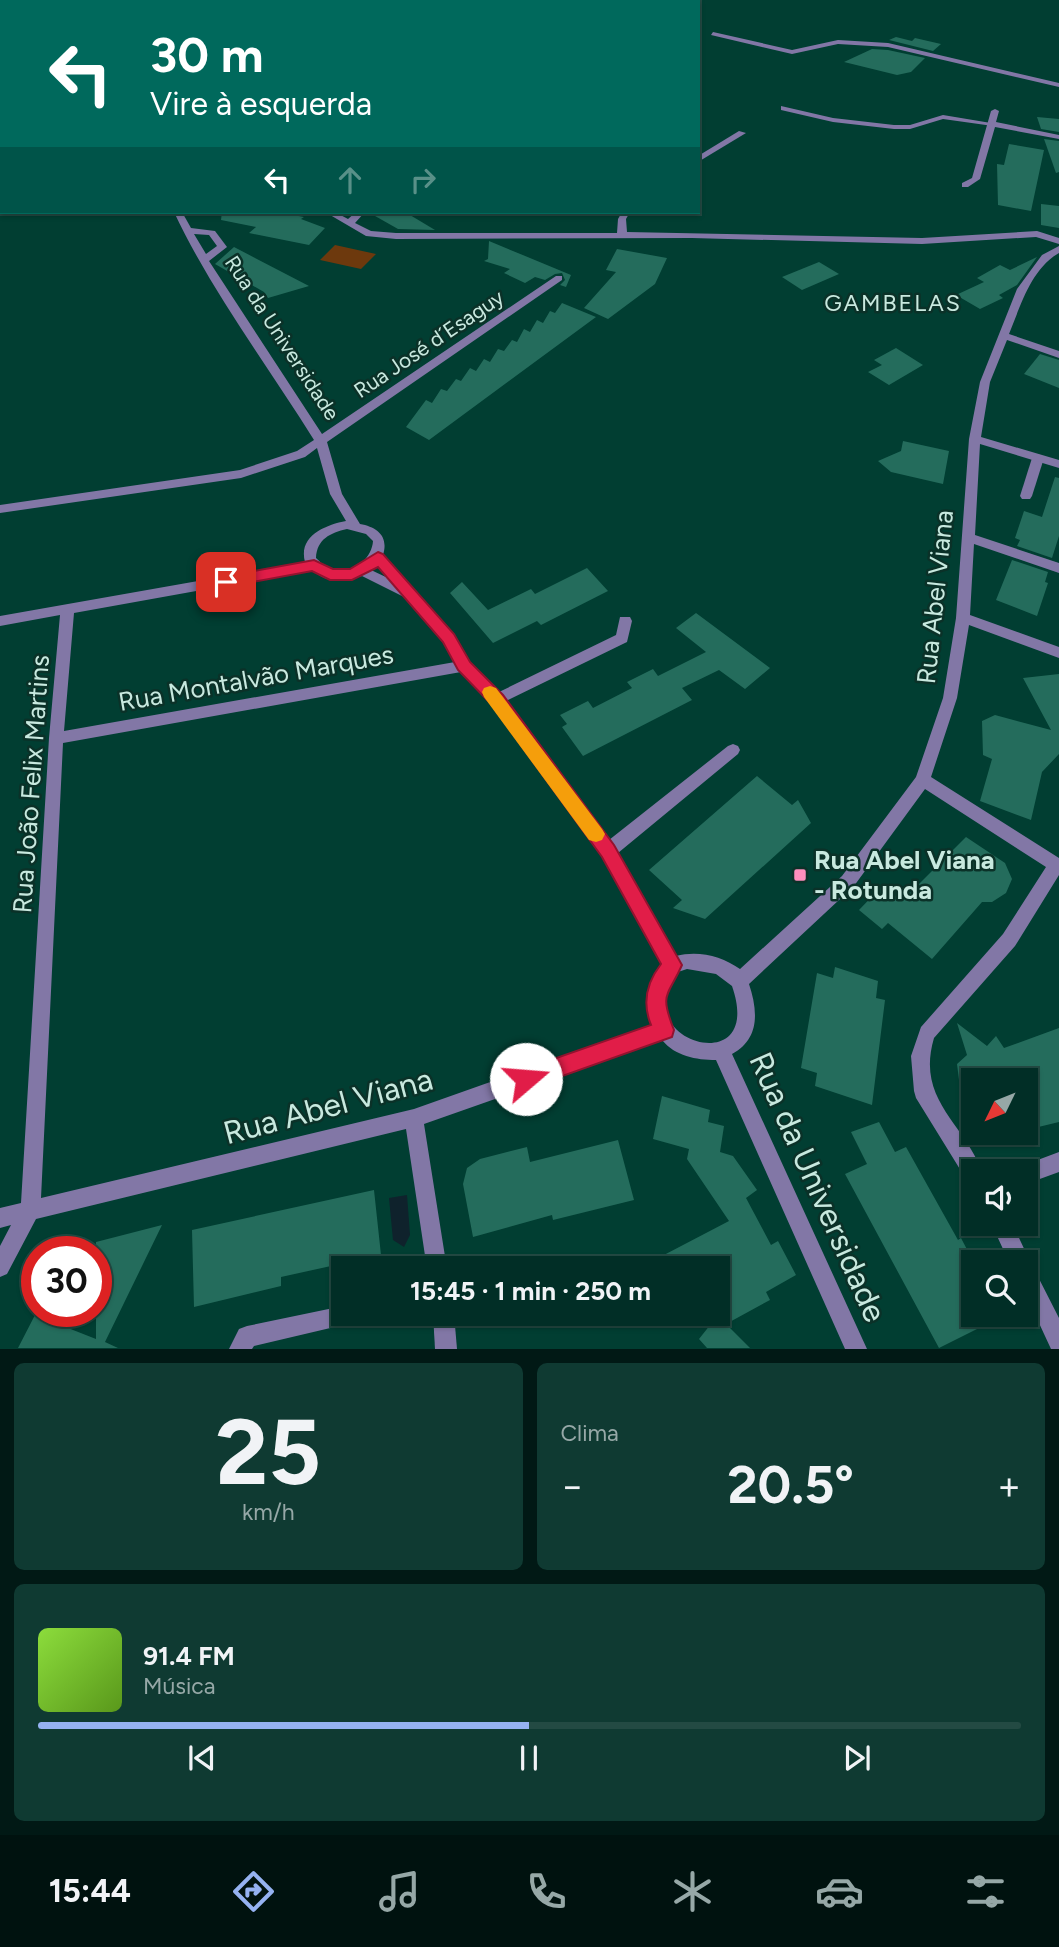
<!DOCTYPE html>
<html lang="pt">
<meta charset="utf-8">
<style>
:root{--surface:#012e26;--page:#0f3a32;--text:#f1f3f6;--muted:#96a8a7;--line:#234a43;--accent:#95b2f1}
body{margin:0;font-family:Figtree,sans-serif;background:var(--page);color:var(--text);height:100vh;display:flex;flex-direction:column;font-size:26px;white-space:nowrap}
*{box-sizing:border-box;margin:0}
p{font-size:23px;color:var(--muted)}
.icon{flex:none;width:38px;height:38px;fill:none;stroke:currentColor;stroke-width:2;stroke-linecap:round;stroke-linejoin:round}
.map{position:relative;height:1349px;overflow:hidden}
.panel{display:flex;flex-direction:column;gap:14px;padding:14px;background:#011915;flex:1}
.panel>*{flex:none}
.top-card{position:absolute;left:0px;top:0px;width:700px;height:214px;box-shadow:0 2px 5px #0004,0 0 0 2px var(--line);background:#00695c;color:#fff;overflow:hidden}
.needle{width:46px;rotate:227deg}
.controls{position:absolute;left:961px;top:1068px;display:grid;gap:14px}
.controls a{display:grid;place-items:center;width:77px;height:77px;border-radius:0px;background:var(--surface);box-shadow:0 2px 5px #0004,0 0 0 2px var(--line);font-size:35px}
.speed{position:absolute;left:21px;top:1236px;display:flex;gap:14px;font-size:35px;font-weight:700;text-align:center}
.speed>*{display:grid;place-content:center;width:91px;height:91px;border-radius:50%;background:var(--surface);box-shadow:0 2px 5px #0004,0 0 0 2px var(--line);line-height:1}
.speed .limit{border:10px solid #d22;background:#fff;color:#111}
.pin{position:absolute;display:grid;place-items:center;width:60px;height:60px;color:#fff;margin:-30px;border-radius:14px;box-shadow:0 4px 10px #0006}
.me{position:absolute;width:77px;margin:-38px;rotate:72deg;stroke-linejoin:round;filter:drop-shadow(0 0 5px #0008)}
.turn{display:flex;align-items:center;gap:24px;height:147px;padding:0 35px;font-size:32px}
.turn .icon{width:91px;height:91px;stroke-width:2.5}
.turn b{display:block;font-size:49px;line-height:60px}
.lanes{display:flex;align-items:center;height:66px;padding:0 35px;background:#0003;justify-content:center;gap:35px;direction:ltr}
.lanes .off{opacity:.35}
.big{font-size:52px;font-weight:700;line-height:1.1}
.panel .widget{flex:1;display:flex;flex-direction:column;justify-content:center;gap:10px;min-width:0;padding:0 24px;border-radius:10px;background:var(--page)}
.panel .dial{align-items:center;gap:0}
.dial b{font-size:91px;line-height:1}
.song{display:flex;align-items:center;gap:21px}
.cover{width:84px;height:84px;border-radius:10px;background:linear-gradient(135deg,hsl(90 70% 55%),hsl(90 70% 35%))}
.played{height:7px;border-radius:4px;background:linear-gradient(90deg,var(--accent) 50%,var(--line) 50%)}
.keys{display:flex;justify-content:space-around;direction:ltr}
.heat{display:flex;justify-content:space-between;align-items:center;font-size:38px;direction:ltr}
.panel .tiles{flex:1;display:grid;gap:14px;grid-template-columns:1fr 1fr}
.widget:last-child{grid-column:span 2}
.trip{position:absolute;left:331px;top:1256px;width:399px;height:70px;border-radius:0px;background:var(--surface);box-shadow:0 2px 5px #0004,0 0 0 2px var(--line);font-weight:700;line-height:70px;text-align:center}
.dock{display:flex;height:112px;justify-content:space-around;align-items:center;background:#00120f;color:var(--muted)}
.dock .icon{width:49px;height:49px}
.dock .on{color:var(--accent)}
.dock b{font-size:32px;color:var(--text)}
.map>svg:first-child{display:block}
</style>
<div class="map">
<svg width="1059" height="1349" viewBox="0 0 1059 1349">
<rect width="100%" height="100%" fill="#013e32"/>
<polygon fill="#6d390d" points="335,245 376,254 361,269 320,260"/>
<polygon fill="#0f222c" points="407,1195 410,1235 404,1247 393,1240 389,1198"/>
<g fill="#246c5c">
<polygon points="896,37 912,41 915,38 941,44 933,51 889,40"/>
<polygon points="872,49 888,50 925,58 911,72 897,75 844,62"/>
<polygon points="1037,117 1059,119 1059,132 1041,129"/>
<polygon points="1044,139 1059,141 1059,172 1056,173"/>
<polygon points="1009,144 1044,150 1031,211 998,205 997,164 1004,165"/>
<polygon points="1041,204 1059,206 1059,228 1041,225"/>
<polygon points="222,212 277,212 304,217 301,219 325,228 309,245 249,233 256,227 221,220"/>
<polygon points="368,212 405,212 435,230 398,229"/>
<polygon points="489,241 571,275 566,287 560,285 565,280 562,273 555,274 545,280 535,277 525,283 504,273 510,269 484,261 488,259"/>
<polygon points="234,247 309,286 268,298 264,292 215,264"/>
<polygon points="617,249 667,258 655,284 608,319 584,308 616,272 606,270"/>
<polygon points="1037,257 1017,285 999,295 1003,298 980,309 956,295 984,282 977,278 1000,265 1010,270"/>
<polygon points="819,262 839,274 802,290 782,277"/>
<polygon points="562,303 596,317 429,440 406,427 426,400 432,403 441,389 447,391 456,379 461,381 470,368 476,371 484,359 490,362 498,349 504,351 512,340 517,342 524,329 530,332 537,320 543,323 550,311 555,313"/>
<polygon points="896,348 923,365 889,385 868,372 882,365 874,360"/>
<polygon points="1040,354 1059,360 1059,388 1024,374"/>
<polygon points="903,441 949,451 943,484 891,472 878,461 901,451"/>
<polygon points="1055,477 1059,478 1059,536 1052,558 1017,546 1020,540 1015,538 1024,511 1042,517"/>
<polygon points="1012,560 1048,572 1045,582 1048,583 1037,616 996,600"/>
<polygon points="587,568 608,591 541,625 537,621 493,643 450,593 462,582 488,610 531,589 535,594"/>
<polygon points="696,613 770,668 745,689 719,670 682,688 692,700 583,756 562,727 567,724 560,715 588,701 593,708 632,688 627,682 653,669 658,676 706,652 676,628"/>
<polygon points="1059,674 1059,754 1042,772 1031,820 980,801 992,759 983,755 982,721 995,715 1051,730 1023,678"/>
<polygon points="757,776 792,805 798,800 811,823 705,919 673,908 682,900 649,870"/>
<polygon points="966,837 1005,863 1012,879 1006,893 992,902 982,902 932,959 888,923 882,929 859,910 883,885 898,898 906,890 910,893"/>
<polygon points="835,967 878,981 876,998 885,1000 872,1105 815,1086 817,1073 801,1068 817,973 833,978"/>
<polygon points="957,1023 987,1046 996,1036 1004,1048 1059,1028 1059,1122 1026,1130 1026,1080 959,1080 957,1064 967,1055"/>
<polygon points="662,1096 710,1110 708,1122 724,1126 720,1152 733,1156 757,1190 746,1198 771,1245 778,1241 796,1275 766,1292 770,1300 726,1324 750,1348 707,1348 699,1339 718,1315 718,1269 668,1269 662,1256 729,1221 687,1159 689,1149 653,1139"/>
<polygon points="879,1122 895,1152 906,1147 958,1240 961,1238 973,1261 973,1314 1007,1314 939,1348 845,1174 867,1164 851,1132"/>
<polygon points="618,1140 634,1200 553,1220 552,1215 473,1237 463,1184 467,1168 480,1159 527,1147 530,1162"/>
<polygon points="374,1190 381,1255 281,1277 281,1286 194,1307 192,1230"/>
<polygon points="162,1225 105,1342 118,1348 18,1348 35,1315 96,1339 96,1242"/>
</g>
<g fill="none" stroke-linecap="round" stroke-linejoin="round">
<g fill="#8277a6" fill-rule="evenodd">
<polygon points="781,106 833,118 894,125 910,125 943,115 997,124 993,126 943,119 910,129 894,129 833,122 781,110"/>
<polygon points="1038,454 1044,458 1032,496 1030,499 1022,499 1020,496 1032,458"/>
</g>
<g fill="#8277a6" fill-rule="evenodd">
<polygon points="274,0 280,0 281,2 275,2"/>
<polygon points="713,32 792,50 838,40 888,43 1059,83 1059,87 888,47 838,44 792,54 711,35"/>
<polygon points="995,109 999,111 996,122 1059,135 1059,139 995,127 980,179 968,187 962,187 962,183 972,178 991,111"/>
<polygon points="739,131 746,133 698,162 698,156"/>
<path d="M174,212H182L191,228L215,231L227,247L209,261L322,434L556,276H562V280L327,442L342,494L360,524C377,527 389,536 383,555L453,634L469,662L499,692L616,635L620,617H630L632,621L627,642L506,701L609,840L728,746L733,744L738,746L740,750L738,754L618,853L676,956C698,950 722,956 740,969L842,876L916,777L943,698L956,618L969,439L980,382L1017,289L1042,255L1059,246V253C1031,269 1021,305 1009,334L1059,351V358L1007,340L990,382L981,437L1059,460V468L980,444L975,535L1059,563V573L974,544L970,615L1059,647V658L969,625L957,698L931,777L1059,858V875L1015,946L934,1038C916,1099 962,1121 982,1171H973V1182L966,1179L916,1098L914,1091L911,1056L921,1027L1003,934L1046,867L925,789L854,886L749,984C758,1011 760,1039 732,1054L867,1349H845L716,1060C696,1060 675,1056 662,1040L424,1124L447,1269H427L406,1129L36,1219L7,1274L0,1277V1246L11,1225L0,1228V1208L21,1203L49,738L60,615L0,626V616L305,562C298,536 325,525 346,521L330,494L317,448L305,457L241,478L0,513V505L240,470L297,451L314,440C267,365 210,289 174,212ZM194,234L209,235L217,246L206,254ZM347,529L366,534L373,541C372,560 348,580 328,570C324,567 320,561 316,558C317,539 330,533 347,529ZM377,564L390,579L371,570ZM313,570C326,584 345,582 362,576L406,598L443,642L455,662L64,731L74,613ZM461,672L492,703L602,856L663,965L648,997L652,1025L414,1109L41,1198L63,743ZM687,969L716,974L732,986C762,1072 655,1048 666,997C668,988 674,979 678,972Z"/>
<polygon points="325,212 335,212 348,219 356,212 365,212 355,223 371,231 396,233 617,233 618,219 622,212 630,212 626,219 627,232 922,238 1037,231 1059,238 1059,244 1036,237 922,244 692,238 396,239 366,236"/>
<polygon points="1059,1152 1059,1172 1026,1184 1026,1171 1018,1171 1019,1167"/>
<polygon points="991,1223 1012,1223 1027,1255 1029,1265 1033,1267 1059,1318 1059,1349 1051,1349 1026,1295 1026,1262 1009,1262"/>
<polygon points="614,1255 621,1258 627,1269 582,1269 585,1262"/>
<polygon points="343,1306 343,1314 363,1314 360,1321 254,1346 252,1349 229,1349 239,1329 247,1326"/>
<polygon points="433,1314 454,1314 457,1349 435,1349"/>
</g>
</g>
<path fill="#e11d48" stroke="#92132f" stroke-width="2" d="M378,552L383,554L454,634L470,662L503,695L614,845L682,965C668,997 659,992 674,1030L672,1037L526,1089L519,1086L516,1079L519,1071L651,1025C642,1003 647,982 661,964L602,857L491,704L458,670L443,642L378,567L352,580H330L312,571L226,587L218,582L226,576L314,560L333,569H350Z"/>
<polygon fill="#f59e0b" points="490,686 496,688 602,829 605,834 602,840 596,842 589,840 484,697 482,692 484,688"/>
<rect fill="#fe8ebc" stroke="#0b3128" stroke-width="2.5" x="793" y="868" width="14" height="14" rx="3.5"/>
<g text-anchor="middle" stroke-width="5" stroke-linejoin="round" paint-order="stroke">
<g font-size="21" fill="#c8e9df" stroke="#0b3128">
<text transform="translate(282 338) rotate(57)" y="7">Rua da Universidade</text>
<text transform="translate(429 344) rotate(-34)" y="7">Rua José d´Esaguy</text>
</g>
<g font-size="23" letter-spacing="2" fill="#c8e9df" stroke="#0b3128">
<text x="893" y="311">GAMBELAS</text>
</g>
<g font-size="26" fill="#c8e9df" stroke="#0b3128">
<text transform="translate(935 597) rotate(-84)" y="9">Rua Abel Viana</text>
<text transform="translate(256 678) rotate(-10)" y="9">Rua Montalvão Marques</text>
<text transform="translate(31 784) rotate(-86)" y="9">Rua João Felix Martins</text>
</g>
<g font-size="26" font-weight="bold" fill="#c8e9df" stroke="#0b3128" text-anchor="start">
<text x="814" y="869">Rua Abel Viana<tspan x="814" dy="30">- Rotunda</tspan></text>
</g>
<g font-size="32" fill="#c8e9df" stroke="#0b3128">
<text transform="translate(328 1106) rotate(-15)" y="11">Rua Abel Viana</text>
<text transform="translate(818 1187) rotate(66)" y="11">Rua da Universidade</text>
</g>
</g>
</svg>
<div class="controls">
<a><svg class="needle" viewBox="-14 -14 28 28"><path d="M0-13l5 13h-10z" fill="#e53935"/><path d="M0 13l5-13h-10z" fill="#96a8a7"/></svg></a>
<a><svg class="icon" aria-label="sound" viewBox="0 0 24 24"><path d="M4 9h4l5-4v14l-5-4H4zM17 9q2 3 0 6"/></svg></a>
<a><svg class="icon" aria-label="search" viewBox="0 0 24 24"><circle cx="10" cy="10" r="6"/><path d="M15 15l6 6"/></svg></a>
</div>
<div class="speed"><div class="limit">30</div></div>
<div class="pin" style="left:226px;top:582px;background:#d93025"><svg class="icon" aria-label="arrive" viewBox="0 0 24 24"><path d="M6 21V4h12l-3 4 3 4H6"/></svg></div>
<svg class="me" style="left:526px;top:1079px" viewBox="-20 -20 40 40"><circle r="19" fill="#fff"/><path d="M0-13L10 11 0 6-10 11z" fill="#e11d48"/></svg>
<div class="trip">15:45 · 1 min · 250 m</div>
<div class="top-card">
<div class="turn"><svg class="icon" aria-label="left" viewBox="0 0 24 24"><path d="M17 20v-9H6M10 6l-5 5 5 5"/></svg><div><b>30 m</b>Vire à esquerda</div></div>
<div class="lanes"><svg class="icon" aria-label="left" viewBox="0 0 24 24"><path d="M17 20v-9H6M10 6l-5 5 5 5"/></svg><svg class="icon off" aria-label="ahead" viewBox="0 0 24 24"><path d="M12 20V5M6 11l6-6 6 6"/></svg><svg class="icon off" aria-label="right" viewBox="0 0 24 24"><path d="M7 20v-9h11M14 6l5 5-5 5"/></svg></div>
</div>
</div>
<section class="panel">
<div class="tiles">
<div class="widget dial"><b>25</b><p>km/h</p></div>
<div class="widget"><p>Clima</p>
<div class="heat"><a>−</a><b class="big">20.5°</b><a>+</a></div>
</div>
<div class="widget">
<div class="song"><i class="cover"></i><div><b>91.4 FM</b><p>Música</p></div></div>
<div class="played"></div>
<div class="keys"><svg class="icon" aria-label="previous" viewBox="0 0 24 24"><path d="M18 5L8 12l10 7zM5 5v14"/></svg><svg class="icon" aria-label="pause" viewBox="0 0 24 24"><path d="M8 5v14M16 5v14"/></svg><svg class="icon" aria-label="next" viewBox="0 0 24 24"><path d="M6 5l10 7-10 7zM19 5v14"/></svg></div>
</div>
</div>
</section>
<nav class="dock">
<b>15:44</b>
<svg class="icon on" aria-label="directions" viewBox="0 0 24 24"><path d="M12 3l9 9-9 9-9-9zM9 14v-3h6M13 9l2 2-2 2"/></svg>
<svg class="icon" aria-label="music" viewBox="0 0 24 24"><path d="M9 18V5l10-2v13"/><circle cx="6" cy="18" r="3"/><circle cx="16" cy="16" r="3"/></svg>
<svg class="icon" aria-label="phone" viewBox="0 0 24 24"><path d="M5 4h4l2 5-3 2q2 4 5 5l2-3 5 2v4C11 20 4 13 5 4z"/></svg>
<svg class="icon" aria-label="climate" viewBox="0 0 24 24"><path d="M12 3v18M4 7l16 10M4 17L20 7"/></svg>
<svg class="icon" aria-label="car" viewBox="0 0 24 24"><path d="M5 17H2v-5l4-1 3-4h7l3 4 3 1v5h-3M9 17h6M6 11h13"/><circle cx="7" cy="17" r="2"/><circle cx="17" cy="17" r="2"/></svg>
<svg class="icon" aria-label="filters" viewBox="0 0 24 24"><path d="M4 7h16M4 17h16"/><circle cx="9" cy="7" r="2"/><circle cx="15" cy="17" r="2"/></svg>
</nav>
